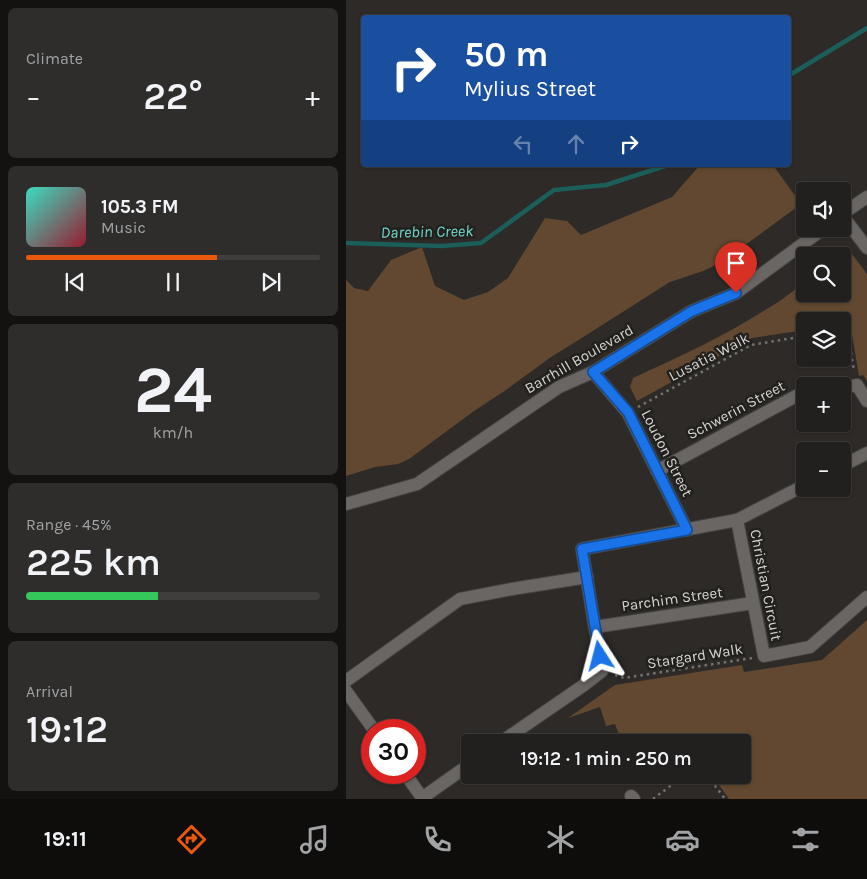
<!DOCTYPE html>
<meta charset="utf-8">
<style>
:root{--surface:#22201e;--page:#2e2d2b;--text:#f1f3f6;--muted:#a2a3a4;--line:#3f3e3c;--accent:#ea580c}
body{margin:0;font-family:Karla,sans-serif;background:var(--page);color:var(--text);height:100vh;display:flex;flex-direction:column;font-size:19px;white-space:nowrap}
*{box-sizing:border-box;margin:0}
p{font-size:16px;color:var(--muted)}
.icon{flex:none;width:28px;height:28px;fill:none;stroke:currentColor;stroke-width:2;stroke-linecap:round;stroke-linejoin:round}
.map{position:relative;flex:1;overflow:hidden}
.sheet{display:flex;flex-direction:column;gap:8px;padding:8px;background:#131210;width:346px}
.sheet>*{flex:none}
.hud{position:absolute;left:15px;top:15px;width:430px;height:152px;border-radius:5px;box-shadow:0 1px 4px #0004,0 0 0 1px var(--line);background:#1a4fa0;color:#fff;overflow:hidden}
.fabs{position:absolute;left:450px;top:182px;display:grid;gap:10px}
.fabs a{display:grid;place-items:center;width:55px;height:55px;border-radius:5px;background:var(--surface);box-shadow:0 1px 4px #0004,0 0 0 1px var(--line);font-size:25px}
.speed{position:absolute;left:15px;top:719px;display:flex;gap:10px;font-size:25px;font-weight:700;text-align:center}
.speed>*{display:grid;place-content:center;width:65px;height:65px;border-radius:50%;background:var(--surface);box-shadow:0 1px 4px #0004,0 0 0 1px var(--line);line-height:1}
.speed .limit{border:8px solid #d22;background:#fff;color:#111}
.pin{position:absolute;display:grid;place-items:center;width:42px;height:42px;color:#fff;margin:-51px -21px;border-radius:50% 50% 50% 0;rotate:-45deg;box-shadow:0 0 5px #0007}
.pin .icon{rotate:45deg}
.me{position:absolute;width:55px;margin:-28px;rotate:351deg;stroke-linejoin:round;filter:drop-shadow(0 0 4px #0008)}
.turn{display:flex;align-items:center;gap:18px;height:105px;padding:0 20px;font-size:22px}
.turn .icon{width:65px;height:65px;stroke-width:2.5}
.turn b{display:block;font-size:35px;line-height:42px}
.lanes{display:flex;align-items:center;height:48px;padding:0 20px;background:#0003;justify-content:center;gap:25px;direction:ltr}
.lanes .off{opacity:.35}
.big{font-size:38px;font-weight:600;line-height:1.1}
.sheet .widget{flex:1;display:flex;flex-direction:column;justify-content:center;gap:8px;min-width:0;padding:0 18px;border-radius:8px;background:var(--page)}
.sheet .dial{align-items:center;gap:0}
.dial b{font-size:65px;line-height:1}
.song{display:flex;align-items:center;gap:15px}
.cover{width:60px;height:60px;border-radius:8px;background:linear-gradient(135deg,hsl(170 70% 55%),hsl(350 70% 35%))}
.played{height:5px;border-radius:2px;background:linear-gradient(90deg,var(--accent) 65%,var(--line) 65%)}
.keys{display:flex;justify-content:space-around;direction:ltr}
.heat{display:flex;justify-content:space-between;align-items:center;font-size:28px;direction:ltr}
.charge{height:8px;border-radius:4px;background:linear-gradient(90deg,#34c759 45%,var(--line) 0)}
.trip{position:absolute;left:115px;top:734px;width:290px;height:50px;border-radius:5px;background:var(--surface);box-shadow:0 1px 4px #0004,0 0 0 1px var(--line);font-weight:600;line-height:50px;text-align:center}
.tab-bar{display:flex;height:80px;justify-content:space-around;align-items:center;background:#0e0d0c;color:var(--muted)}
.tab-bar .icon{width:35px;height:35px}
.tab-bar .on{color:var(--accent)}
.tab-bar b{font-size:22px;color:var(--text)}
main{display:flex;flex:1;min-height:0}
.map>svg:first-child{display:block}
</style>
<main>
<section class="sheet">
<div class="widget"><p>Climate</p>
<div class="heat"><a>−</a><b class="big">22°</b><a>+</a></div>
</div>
<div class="widget">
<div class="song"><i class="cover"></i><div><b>105.3 FM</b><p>Music</p></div></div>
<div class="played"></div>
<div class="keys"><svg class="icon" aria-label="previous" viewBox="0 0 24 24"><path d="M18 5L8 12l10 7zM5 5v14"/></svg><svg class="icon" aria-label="pause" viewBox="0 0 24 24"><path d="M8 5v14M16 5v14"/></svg><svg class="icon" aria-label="next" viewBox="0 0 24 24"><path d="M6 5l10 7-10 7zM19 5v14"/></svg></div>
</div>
<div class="widget dial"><b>24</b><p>km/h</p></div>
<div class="widget"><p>Range · 45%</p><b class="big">225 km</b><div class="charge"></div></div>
<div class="widget"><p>Arrival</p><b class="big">19:12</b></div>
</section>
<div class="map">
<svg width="521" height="799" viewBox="0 0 521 799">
<rect width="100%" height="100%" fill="#2d2a28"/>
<g fill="#624830">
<polygon points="354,165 427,165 455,204 376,262 357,271 324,282 231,341 205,357 160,390 128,411 63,459 52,464 29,467 0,476 0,280 8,288 22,291 45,260 76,247 89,286 118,300 142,292 162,278 199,218 221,221 235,235 326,197"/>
<path d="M503,250L521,274V381L517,375L513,376L504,323L496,325V321H459V330L406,338L291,401L284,387L287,378C333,357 381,335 424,307C436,300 447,291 459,282V294H496V256H495Z"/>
<polygon points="521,620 521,799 383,799 366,775 396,775 396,742 276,742 269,724 260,726 254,707 222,718 269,685 396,665 398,672 476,660"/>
<polygon points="312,775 332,775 319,785"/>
</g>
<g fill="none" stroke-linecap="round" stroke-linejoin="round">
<g stroke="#1b5e5a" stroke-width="4.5">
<polyline points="442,76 521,28"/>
<polyline points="0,243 96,246 135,243 208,190 260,185 322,165"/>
</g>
<defs>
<g id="minor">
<polyline points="496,214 521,197"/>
<polyline points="496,215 521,248"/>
<polyline points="247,372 282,413 341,530"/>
<polyline points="496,388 511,385 521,401"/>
<polyline points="496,466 521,453"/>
<polyline points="311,471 452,395 459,394"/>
<polyline points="0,504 71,484 213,387 247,372 346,311 390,293 477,229"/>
<polyline points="391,520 418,656 464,647 521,597"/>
<polyline points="249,627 407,603"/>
<polyline points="0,681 114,599 166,589 241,577"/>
<polyline points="0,691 28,730"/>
<polyline points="155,742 238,685 256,671 236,549 391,520 459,485"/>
<polyline points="58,772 77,799"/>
<polyline points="285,796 288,799"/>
<polyline points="76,798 124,764"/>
</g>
</defs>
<use href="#minor" stroke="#474543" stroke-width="14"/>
<g stroke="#757371" stroke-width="2.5" stroke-dasharray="2.5 4" stroke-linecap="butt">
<polyline points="496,331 498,330 503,340 508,371"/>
<polyline points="292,407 405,345 459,336"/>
<polyline points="269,675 278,678 406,658"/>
<polyline points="361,775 379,799"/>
<polyline points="307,799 339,775"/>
</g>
<use href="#minor" stroke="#696663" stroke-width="12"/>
</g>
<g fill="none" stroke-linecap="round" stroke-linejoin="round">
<defs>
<polyline id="route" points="254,656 236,549 341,530 282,412 247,372 346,311 390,293"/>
</defs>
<use href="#route" stroke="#114b97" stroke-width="12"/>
<use href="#route" stroke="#1a73e8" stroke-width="9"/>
</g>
<g text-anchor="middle" stroke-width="5" stroke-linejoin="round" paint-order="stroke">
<g font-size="15" fill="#d7d5d3" stroke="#23211e">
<text transform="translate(363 357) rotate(-27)" y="5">Lusatia Walk</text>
<text transform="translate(233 359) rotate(-30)" y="5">Barrhill Boulevard</text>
<text transform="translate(390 410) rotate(-28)" y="5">Schwerin Street</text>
<text transform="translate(321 453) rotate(63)" y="5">Loudon Street</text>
<text transform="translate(420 585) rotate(79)" y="5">Christian Circuit</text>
<text transform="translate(326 599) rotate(-8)" y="5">Parchim Street</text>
<text transform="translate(349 656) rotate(-9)" y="5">Stargard Walk</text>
</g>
<g font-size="16" font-style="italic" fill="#72d7cf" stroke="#23211e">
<text transform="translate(81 231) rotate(-1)" y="6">Darebin Creek</text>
</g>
</g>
</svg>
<div class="fabs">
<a><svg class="icon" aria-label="sound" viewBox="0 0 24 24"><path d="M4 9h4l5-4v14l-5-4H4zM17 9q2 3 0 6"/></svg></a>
<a><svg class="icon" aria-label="search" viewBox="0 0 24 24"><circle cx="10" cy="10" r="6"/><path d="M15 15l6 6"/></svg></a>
<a><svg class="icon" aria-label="layers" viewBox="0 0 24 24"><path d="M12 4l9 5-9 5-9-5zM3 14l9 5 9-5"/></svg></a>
<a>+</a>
<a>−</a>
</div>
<div class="speed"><div class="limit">30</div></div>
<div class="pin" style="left:390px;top:293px;background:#d93025"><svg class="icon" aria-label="arrive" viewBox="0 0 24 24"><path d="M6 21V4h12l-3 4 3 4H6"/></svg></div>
<svg class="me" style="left:254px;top:656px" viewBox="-20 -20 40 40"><path d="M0-17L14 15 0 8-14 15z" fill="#1a73e8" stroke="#fff" stroke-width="4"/></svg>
<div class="trip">19:12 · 1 min · 250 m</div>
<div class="hud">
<div class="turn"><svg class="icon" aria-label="right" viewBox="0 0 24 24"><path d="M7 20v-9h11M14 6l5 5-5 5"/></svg><div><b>50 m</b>Mylius Street</div></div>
<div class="lanes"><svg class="icon off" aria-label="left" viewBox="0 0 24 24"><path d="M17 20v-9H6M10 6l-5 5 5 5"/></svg><svg class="icon off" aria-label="ahead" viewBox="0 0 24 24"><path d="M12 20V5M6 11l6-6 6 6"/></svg><svg class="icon" aria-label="right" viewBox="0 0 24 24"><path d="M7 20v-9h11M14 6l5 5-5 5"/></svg></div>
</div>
</div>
</main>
<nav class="tab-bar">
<b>19:11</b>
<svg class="icon on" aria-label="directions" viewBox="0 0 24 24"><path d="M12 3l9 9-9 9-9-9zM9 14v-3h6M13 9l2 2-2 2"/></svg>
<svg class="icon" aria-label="music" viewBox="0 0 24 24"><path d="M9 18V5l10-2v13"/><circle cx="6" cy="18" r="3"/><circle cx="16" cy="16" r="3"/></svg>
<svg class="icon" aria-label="phone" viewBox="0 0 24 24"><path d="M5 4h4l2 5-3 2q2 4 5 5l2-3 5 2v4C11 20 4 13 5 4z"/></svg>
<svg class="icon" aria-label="climate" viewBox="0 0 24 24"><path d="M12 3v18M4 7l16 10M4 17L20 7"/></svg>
<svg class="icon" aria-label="car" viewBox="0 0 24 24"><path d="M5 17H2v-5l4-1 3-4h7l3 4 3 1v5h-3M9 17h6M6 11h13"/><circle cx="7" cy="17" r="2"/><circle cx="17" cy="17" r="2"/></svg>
<svg class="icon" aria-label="filters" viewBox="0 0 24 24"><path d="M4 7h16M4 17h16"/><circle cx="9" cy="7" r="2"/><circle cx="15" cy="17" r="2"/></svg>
</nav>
